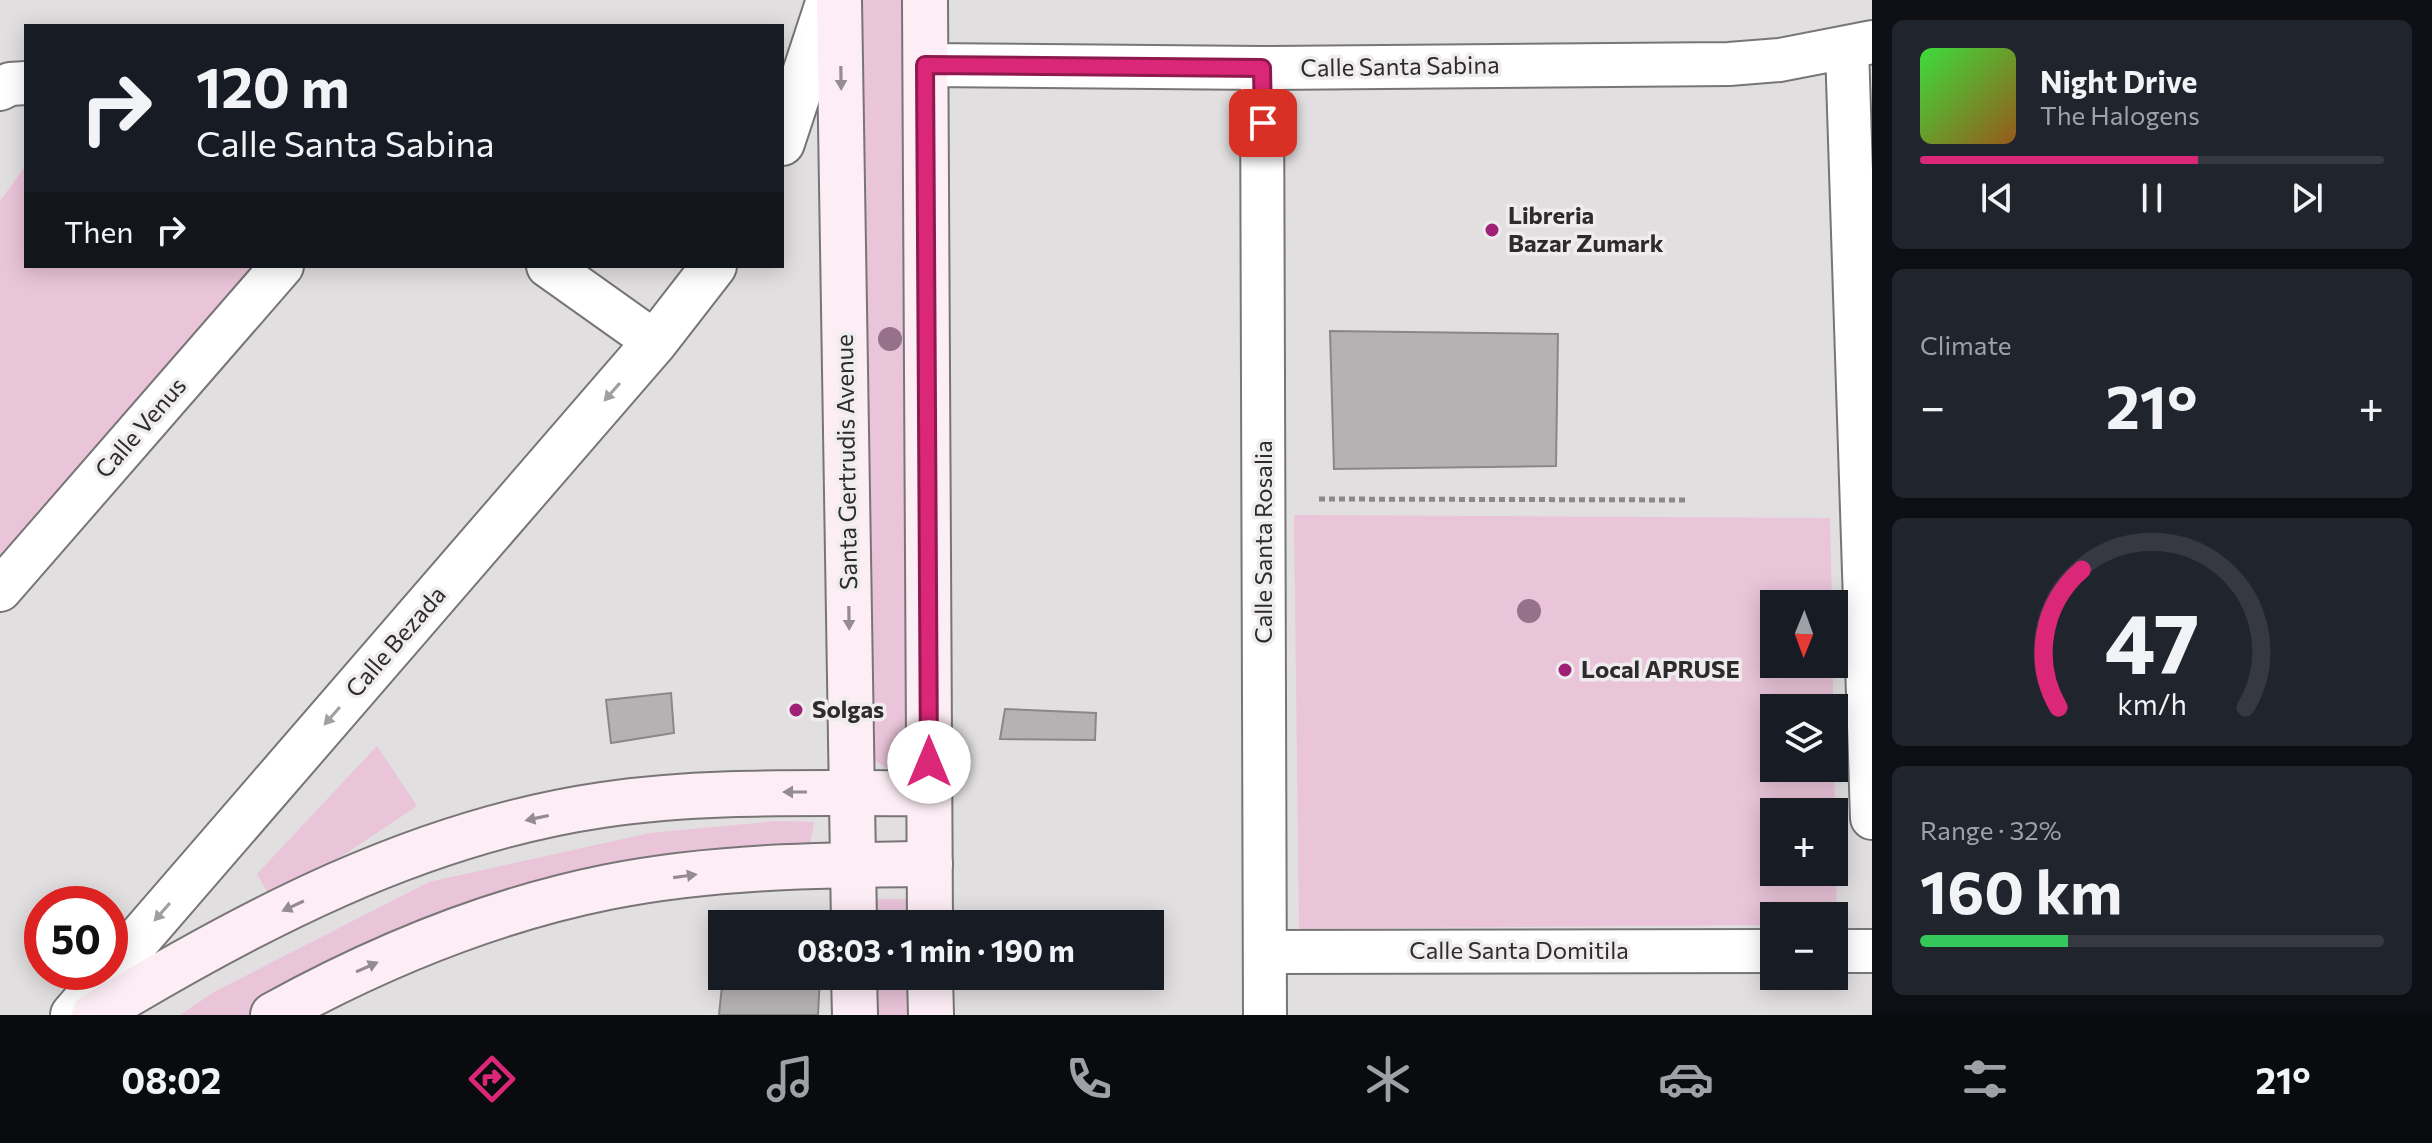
<!DOCTYPE html>
<meta charset="utf-8">
<style>
:root{--surface:#171b24;--page:#20242c;--text:#f1f3f6;--muted:#9ea1a6;--line:#363941;--accent:#db2777}
body{margin:0;font-family:Commissioner,sans-serif;background:var(--page);color:var(--text);height:100vh;display:flex;flex-direction:column;font-size:30px;white-space:nowrap}
*{box-sizing:border-box;margin:0}
p{font-size:26px;color:var(--muted)}
.icon{flex:none;width:44px;height:44px;fill:none;stroke:currentColor;stroke-width:2;stroke-linecap:round;stroke-linejoin:round}
.map{position:relative;flex:1;overflow:hidden}
.side{display:flex;flex-direction:column;gap:20px;padding:20px;background:#0d0f14;width:560px}
.side>*{flex:none}
.hud{position:absolute;left:24px;top:24px;width:760px;height:244px;border-radius:0px;box-shadow:0 4px 20px #0003;background:#171b24;color:var(--text);overflow:hidden}
.needle{width:52px;rotate:181deg}
.tools{position:absolute;left:1760px;top:590px;display:grid;gap:16px}
.tools a{display:grid;place-items:center;width:88px;height:88px;border-radius:0px;background:var(--surface);box-shadow:0 4px 20px #0003;font-size:40px}
.speed{position:absolute;left:24px;top:886px;display:flex;gap:16px;font-size:40px;font-weight:700;text-align:center}
.speed>*{display:grid;place-content:center;width:104px;height:104px;border-radius:50%;background:var(--surface);box-shadow:0 4px 20px #0003;line-height:1}
.speed .limit{border:12px solid #d22;background:#fff;color:#111}
.pin{position:absolute;display:grid;place-items:center;width:68px;height:68px;color:#fff;margin:-34px;border-radius:16px;box-shadow:0 4px 12px #0006}
.me{position:absolute;width:88px;margin:-44px;rotate:0deg;stroke-linejoin:round;filter:drop-shadow(0 0 6px #0008)}
.turn{display:flex;align-items:center;gap:28px;height:168px;padding:0 40px;font-size:36px}
.turn .icon{width:104px;height:104px;stroke-width:2.5}
.turn b{display:block;font-size:56px;line-height:68px}
.then{display:flex;align-items:center;height:76px;padding:0 40px;background:#0003;gap:16px;font-size:30px}
.big{font-size:60px;font-weight:700;line-height:1.1}
.side .widget{flex:1;display:flex;flex-direction:column;justify-content:center;gap:12px;min-width:0;padding:0 28px;border-radius:12px;background:var(--page)}
.side .dial{align-items:center;gap:0}
.dial svg{height:208px;overflow:visible;fill:none;stroke:var(--line);stroke-width:7;stroke-linecap:round;text-anchor:middle}
.dial text{fill:var(--text);stroke:none}
.song{display:flex;align-items:center;gap:24px}
.cover{width:96px;height:96px;border-radius:12px;background:linear-gradient(135deg,hsl(120 70% 55%),hsl(30 70% 35%))}
.played{height:8px;border-radius:4px;background:linear-gradient(90deg,var(--accent) 60%,var(--line) 60%)}
.keys{display:flex;justify-content:space-around;direction:ltr}
.heat{display:flex;justify-content:space-between;align-items:center;font-size:44px;direction:ltr}
.charge{height:12px;border-radius:6px;background:linear-gradient(90deg,#34c759 32%,var(--line) 0)}
.trip{position:absolute;left:708px;top:910px;width:456px;height:80px;border-radius:0px;background:var(--surface);box-shadow:0 4px 20px #0003;font-weight:700;line-height:80px;text-align:center}
.dock{display:flex;height:128px;justify-content:space-around;align-items:center;background:#090b0e;color:var(--muted)}
.dock .icon{width:56px;height:56px}
.dock .selected{color:var(--accent)}
.dock b{font-size:36px;color:var(--text)}
main{display:flex;flex:1;min-height:0}
.map>svg:first-child{display:block}
</style>
<main>
<div class="map">
<svg width="1872" height="1015" viewBox="0 0 1872 1015">
<rect width="100%" height="100%" fill="#e2dfe0"/>
<g fill="#eac4d9" fill-rule="evenodd">
<polygon points="860,0 902,0 919,762 896,774 869,757"/>
<polygon points="26,165 26,266 270,266 0,568 0,201"/>
<path d="M1294,515L1830,518L1832,604H1774V664H1833V708H1774V768H1834V754L1837,924H1834V916H1774V925L1299,929ZM1834,812V872H1774V812Z"/>
<polygon points="377,746 417,806 273,902 257,874"/>
<polygon points="776,821 814,822 809,853 319,976 248,1015 180,1015 214,992 429,882 650,833"/>
<rect x="877" y="899" width="35" height="25"/>
<rect x="877" y="976" width="34" height="39"/>
</g>
<g fill="#b5b2b4" stroke="#8a8789" stroke-width="2">
<polygon points="1330,331 1558,334 1556,466 1334,469"/>
<polygon points="671,693 674,733 611,743 606,700"/>
<polygon points="1005,709 1096,713 1095,740 1000,739"/>
<polygon points="723,976 820,976 818,1015 719,1015"/>
</g>
<g fill="none" stroke-linecap="round" stroke-linejoin="round">
<defs>
<g id="minor">
<polyline points="1847,48 1872,818"/>
<polyline points="925,65 1262,68 1729,64 1780,60 1872,42"/>
<polyline points="1262,68 1265,1015"/>
<polyline points="0,89 10,84 26,83"/>
<polyline points="548,266 655,342"/>
<polyline points="0,590 282,266"/>
<polyline points="1834,951 1872,951"/>
<polyline points="1265,952 1774,951"/>
</g>
<g id="tertiary">
<polyline points="782,143 829,0"/>
<polyline points="73,1015 655,342 714,266"/>
</g>
<g id="secondary">
<polyline points="839,0 854,924"/>
<polyline points="925,0 930,924"/>
<polyline points="854,976 855,1015"/>
<polyline points="930,976 931,1015"/>
<path d="M94,1015C251,920 418,832 602,805C711,789 819,794 929,793"/>
<path d="M273,1015C378,957 489,911 608,887C713,866 822,865 930,864"/>
</g>
</defs>
<use href="#minor" stroke="#787577" stroke-width="46"/>
<use href="#tertiary" stroke="#787577" stroke-width="48"/>
<use href="#secondary" stroke="#787577" stroke-width="48"/>
<polyline stroke="#8b8889" stroke-width="5" stroke-dasharray="6 4" stroke-linecap="butt" points="1319,499 1689,500"/>
<use href="#minor" stroke="#fff" stroke-width="42"/>
<use href="#tertiary" stroke="#fff" stroke-width="44"/>
<use href="#secondary" stroke="#fdeef6" stroke-width="44"/>
</g>
<g fill="#977089">
<circle cx="890" cy="339" r="12"/>
<circle cx="1529" cy="611" r="12"/>
</g>
<defs><path id="oneway-solid" d="M-6-.8H1V-3.2L6.5 0L1 3.2V.8H-6Z" transform="scale(2)"/></defs>
<g fill="#958c91">
<use href="#oneway-solid" transform="translate(841 78) rotate(89)"/>
<use href="#oneway-solid" transform="translate(849 618) rotate(89)"/>
<use href="#oneway-solid" transform="translate(795 792) rotate(-180)"/>
<use href="#oneway-solid" transform="translate(537 818) rotate(168)"/>
<use href="#oneway-solid" transform="translate(685 876) rotate(-8)"/>
<use href="#oneway-solid" transform="translate(293 906) rotate(155)"/>
<use href="#oneway-solid" transform="translate(367 967) rotate(-24)"/>
</g>
<g fill="#a0a0a0">
<use href="#oneway-solid" transform="translate(612 392) rotate(131)"/>
<use href="#oneway-solid" transform="translate(332 716) rotate(131)"/>
<use href="#oneway-solid" transform="translate(162 912) rotate(131)"/>
</g>
<g fill="none" stroke-linecap="round" stroke-linejoin="round">
<defs>
<polyline id="route" points="929,762 925,65 1262,68 1263,123"/>
</defs>
<use href="#route" stroke="#8e194d" stroke-width="20"/>
<use href="#route" stroke="#db2777" stroke-width="14"/>
</g>
<g fill="#9e2176" stroke="#efecee" stroke-width="3">
<circle cx="1492" cy="230" r="8"/>
<circle cx="1565" cy="670" r="8"/>
<circle cx="796" cy="710" r="8"/>
</g>
<g text-anchor="middle" stroke-width="7" stroke-linejoin="round" paint-order="stroke">
<g font-size="24" fill="#2d2b2c" stroke="#efecee">
<text transform="translate(1400 67) rotate(-1)" y="8">Calle Santa Sabina</text>
<text transform="translate(141 428) rotate(-49)" y="8">Calle Venus</text>
<text transform="translate(847 462) rotate(-91)" y="8">Santa Gertrudis Avenue</text>
<text transform="translate(1264 542) rotate(-90)" y="8">Calle Santa Rosalia</text>
<text transform="translate(396 642) rotate(-49)" y="8">Calle Bezada</text>
<text x="1519" y="959">Calle Santa Domitila</text>
</g>
<g font-size="24" font-weight="bold" fill="#2d2b2c" stroke="#efecee" text-anchor="start">
<text x="1508" y="224">Libreria<tspan x="1508" dy="28">Bazar Zumark</tspan></text>
<text x="1581" y="678">Local APRUSE</text>
<text x="812" y="718">Solgas</text>
</g>
</g>
</svg>
<div class="tools">
<a><svg class="needle" viewBox="-14 -14 28 28"><path d="M0-13l5 13h-10z" fill="#e53935"/><path d="M0 13l5-13h-10z" fill="#9ea1a6"/></svg></a>
<a><svg class="icon" aria-label="layers" viewBox="0 0 24 24"><path d="M12 4l9 5-9 5-9-5zM3 14l9 5 9-5"/></svg></a>
<a>+</a>
<a>−</a>
</div>
<div class="speed"><div class="limit">50</div></div>
<div class="pin" style="left:1263px;top:123px;background:#d93025"><svg class="icon" aria-label="arrive" viewBox="0 0 24 24"><path d="M6 21V4h12l-3 4 3 4H6"/></svg></div>
<svg class="me" style="left:929px;top:762px" viewBox="-20 -20 40 40"><circle r="19" fill="#fff"/><path d="M0-13L10 11 0 6-10 11z" fill="#db2777"/></svg>
<div class="trip">08:03 · 1 min · 190 m</div>
<div class="hud">
<div class="turn"><svg class="icon" aria-label="right" viewBox="0 0 24 24"><path d="M7 20v-9h11M14 6l5 5-5 5"/></svg><div><b>120 m</b>Calle Santa Sabina</div></div>
<div class="then">Then<svg class="icon" aria-label="right" viewBox="0 0 24 24"><path d="M7 20v-9h11M14 6l5 5-5 5"/></svg></div>
</div>
</div>
<section class="side">
<div class="widget">
<div class="song"><i class="cover"></i><div><b>Night Drive</b><p>The Halogens</p></div></div>
<div class="played"></div>
<div class="keys"><svg class="icon" aria-label="previous" viewBox="0 0 24 24"><path d="M18 5L8 12l10 7zM5 5v14"/></svg><svg class="icon" aria-label="pause" viewBox="0 0 24 24"><path d="M8 5v14M16 5v14"/></svg><svg class="icon" aria-label="next" viewBox="0 0 24 24"><path d="M6 5l10 7-10 7zM19 5v14"/></svg></div>
</div>
<div class="widget"><p>Climate</p>
<div class="heat"><a>−</a><b class="big">21°</b><a>+</a></div>
</div>
<div class="widget dial"><svg viewBox="0 0 100 80">
<path d="M14 69A42 42 0 1 1 86 69"/>
<path d="M14 69A42 42 0 0 1 23 16" stroke="#db2777"/>
<text x="50" y="56" font-size="32" font-weight="700">47</text>
<text x="50" y="72" font-size="11">km/h</text>
</svg></div>
<div class="widget"><p>Range · 32%</p><b class="big">160 km</b><div class="charge"></div></div>
</section>
</main>
<nav class="dock">
<b>08:02</b>
<svg class="icon selected" aria-label="directions" viewBox="0 0 24 24"><path d="M12 3l9 9-9 9-9-9zM9 14v-3h6M13 9l2 2-2 2"/></svg>
<svg class="icon" aria-label="music" viewBox="0 0 24 24"><path d="M9 18V5l10-2v13"/><circle cx="6" cy="18" r="3"/><circle cx="16" cy="16" r="3"/></svg>
<svg class="icon" aria-label="phone" viewBox="0 0 24 24"><path d="M5 4h4l2 5-3 2q2 4 5 5l2-3 5 2v4C11 20 4 13 5 4z"/></svg>
<svg class="icon" aria-label="climate" viewBox="0 0 24 24"><path d="M12 3v18M4 7l16 10M4 17L20 7"/></svg>
<svg class="icon" aria-label="car" viewBox="0 0 24 24"><path d="M5 17H2v-5l4-1 3-4h7l3 4 3 1v5h-3M9 17h6M6 11h13"/><circle cx="7" cy="17" r="2"/><circle cx="17" cy="17" r="2"/></svg>
<svg class="icon" aria-label="filters" viewBox="0 0 24 24"><path d="M4 7h16M4 17h16"/><circle cx="9" cy="7" r="2"/><circle cx="15" cy="17" r="2"/></svg>
<b>21°</b>
</nav>
